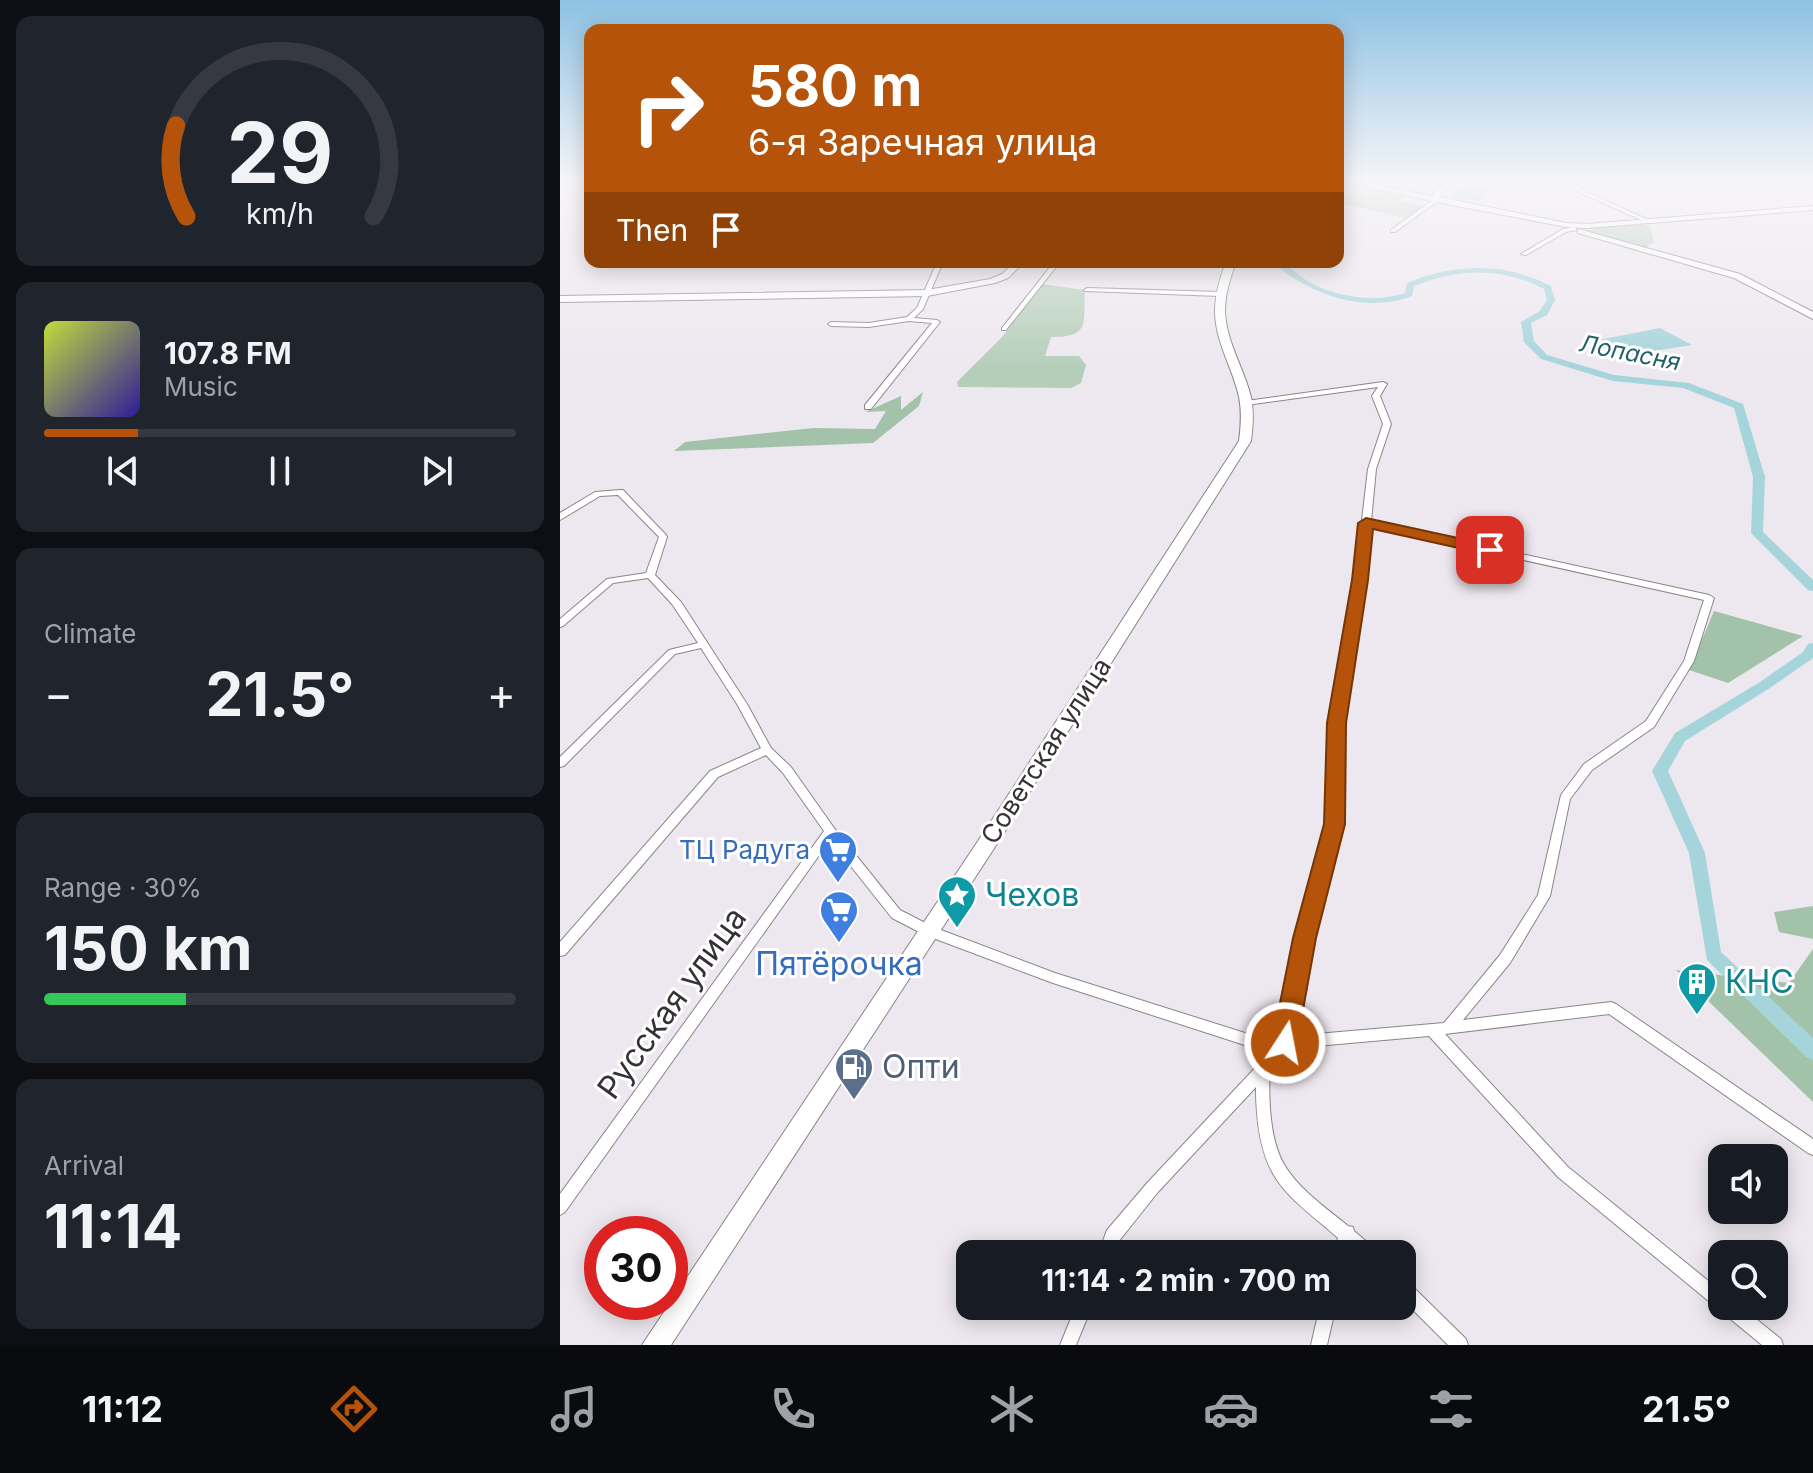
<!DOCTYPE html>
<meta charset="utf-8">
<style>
:root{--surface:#171b24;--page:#20242c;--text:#f1f3f6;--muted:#9ea1a6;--line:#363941;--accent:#b45309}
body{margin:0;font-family:Inter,sans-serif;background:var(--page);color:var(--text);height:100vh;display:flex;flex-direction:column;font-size:30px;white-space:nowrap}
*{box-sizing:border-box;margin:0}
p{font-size:26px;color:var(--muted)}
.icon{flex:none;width:44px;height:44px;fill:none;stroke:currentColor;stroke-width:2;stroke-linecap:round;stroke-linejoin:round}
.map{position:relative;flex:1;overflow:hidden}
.sheet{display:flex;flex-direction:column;gap:16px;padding:16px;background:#0d0f14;width:560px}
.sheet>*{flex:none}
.banner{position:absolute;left:24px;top:24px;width:760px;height:244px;border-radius:16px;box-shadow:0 4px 20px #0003;background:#b45309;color:#fff;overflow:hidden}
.tools{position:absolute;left:1148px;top:1144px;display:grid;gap:16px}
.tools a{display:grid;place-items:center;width:80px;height:80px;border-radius:16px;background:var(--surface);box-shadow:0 4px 20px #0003;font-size:40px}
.speed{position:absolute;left:24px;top:1216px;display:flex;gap:16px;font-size:40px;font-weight:700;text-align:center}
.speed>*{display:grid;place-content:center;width:104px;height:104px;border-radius:50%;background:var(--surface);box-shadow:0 4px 20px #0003;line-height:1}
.speed .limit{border:12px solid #d22;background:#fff;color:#111}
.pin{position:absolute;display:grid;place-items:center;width:68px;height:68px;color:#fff;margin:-34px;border-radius:16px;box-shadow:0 4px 12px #0006}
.me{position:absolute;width:88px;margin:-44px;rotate:11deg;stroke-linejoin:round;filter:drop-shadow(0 0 6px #0008)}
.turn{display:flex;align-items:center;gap:28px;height:168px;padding:0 32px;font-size:36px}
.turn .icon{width:104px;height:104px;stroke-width:2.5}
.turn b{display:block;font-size:56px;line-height:68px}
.then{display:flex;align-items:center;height:76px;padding:0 32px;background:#0003;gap:16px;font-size:30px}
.big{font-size:60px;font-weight:700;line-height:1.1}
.sheet .card{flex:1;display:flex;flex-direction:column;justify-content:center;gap:12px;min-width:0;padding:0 28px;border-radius:16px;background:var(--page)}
.sheet .dial{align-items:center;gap:0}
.dial svg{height:208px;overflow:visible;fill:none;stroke:var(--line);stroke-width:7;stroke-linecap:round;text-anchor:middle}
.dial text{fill:var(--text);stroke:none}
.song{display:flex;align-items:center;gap:24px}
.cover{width:96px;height:96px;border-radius:12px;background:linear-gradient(135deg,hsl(70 70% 55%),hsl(250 70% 35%))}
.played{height:8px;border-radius:4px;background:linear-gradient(90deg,var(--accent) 20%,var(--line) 20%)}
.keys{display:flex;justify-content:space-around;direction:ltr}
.heat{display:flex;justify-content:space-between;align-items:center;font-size:44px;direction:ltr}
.charge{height:12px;border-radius:6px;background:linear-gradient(90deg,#34c759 30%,var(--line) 0)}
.trip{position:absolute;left:396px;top:1240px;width:460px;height:80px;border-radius:16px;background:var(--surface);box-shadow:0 4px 20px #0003;font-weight:700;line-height:80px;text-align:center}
.tabs{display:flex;height:128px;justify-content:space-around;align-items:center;background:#090b0e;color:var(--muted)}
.tabs .icon{width:56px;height:56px}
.tabs .active{color:var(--accent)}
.tabs b{font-size:36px;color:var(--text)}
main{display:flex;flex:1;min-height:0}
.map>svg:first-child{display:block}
</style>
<main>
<section class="sheet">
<div class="card dial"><svg viewBox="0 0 100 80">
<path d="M14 69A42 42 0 1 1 86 69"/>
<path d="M14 69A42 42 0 0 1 10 34" stroke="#b45309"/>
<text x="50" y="56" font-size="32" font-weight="700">29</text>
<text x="50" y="72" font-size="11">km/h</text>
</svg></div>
<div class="card">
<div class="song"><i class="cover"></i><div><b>107.8 FM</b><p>Music</p></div></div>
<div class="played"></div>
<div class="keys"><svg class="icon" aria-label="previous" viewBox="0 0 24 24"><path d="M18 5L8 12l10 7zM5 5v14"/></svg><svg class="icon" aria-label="pause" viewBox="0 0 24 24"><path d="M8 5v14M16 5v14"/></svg><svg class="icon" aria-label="next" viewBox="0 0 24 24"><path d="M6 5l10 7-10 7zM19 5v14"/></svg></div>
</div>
<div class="card"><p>Climate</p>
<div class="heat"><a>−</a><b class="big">21.5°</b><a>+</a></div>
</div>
<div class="card"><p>Range · 30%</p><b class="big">150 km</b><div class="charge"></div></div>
<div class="card"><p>Arrival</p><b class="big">11:14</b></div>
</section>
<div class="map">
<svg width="1253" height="1345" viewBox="0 0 1253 1345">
<rect width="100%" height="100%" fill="#ede8ef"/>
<g fill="#b4ceb9">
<polygon points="806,187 847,195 839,200 865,206 846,218 783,204 800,190 814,191 804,188"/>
<polygon points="1082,224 1090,226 1094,242 1085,248 1027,232 1028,229"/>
<path d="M481,284L525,290C523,324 531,337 491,337L485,356H519L526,365L521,383L511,388L398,387L397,382L443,336Z"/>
</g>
<g fill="#a2c2a9">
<polygon points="363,392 359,406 313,443 114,451 125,442 253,428 315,429 326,411 305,412 341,396 341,410"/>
<polygon points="1154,611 1243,636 1168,683 1129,670"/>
<polygon points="1253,906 1253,939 1219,932 1214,912"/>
<polygon points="1253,949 1253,1102 1116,970 1229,983"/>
</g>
<g fill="#a6d4db">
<polygon points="913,182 966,182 941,185 919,201 893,198 892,194"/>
<polygon points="1100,328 1132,345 1056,357 1034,341"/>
</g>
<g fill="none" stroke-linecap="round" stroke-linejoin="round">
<g fill="#a6d4db" fill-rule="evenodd">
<path d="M713,262C727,262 734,272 746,280C772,296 815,304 845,293L847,283C896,263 944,262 991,286L995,300L987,315L971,323L974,341L987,355L1054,375L1129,383L1183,404L1205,477L1203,532L1253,580V591L1248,590L1191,533L1193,477L1174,408L1123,388L1053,381L981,359L964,342L961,322L980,311L987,300L984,289C942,267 898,268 854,286L852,296C805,314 749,295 713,262Z"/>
<polygon points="1253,643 1253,658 1210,688 1125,741 1108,771 1145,853 1161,952 1253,1038 1253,1060 1246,1057 1147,960 1129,853 1092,771 1115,733 1200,682 1243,652 1248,644"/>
</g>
<defs>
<g id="street">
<polygon points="1023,182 1029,182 1020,189 1093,222 1088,223 1014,190 1014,188"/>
<polygon points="778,198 783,199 784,200 778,202"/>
<polygon points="874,199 879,200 835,232 831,232 831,230"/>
<polygon points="1014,227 1016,228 1016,230 1006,232 966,255 961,254 1003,229"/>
<polygon points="377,262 383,262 363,309 354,318 377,320 380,322 311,409 305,409 305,405 372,323 349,321 309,327 271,326 268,324 271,322 309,323 347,317 357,308"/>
<polygon points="494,262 500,262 446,330 442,330 442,328"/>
<polygon points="527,288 660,292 663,294 660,296 525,291 524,290"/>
<path d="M823,382L827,384L820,396L831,424L816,469L811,521L1149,595L1154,598L1134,661L1094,727L1032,770L1010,799L990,896L950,963L903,1020L1051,1002L1056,1004L1253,1139V1155L1248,1153L1049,1014L885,1034L1008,1167L1162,1292V1306H1180L1221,1339L1223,1345H1202L998,1177L869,1036L711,1050C708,1084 707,1137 725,1166C740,1190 766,1208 788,1226L793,1227L794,1231L814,1248L816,1254H797L791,1249L790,1254H774L778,1238C757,1219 730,1201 715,1177C699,1151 696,1117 696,1087L598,1192L559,1241L554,1254H538L547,1230L588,1182L696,1067L697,1049L493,983L365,935L332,918L270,840L5,1212L0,1215V1194L264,831L223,773L206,755L158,777L5,955L0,956V942L150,771L201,748L177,704L141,648L115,654L4,766L0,767V757L109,650L138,643L112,604L88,578L53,583L3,626L0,627V619L47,579L86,573L99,537L58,495L40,496L0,520V513L35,492L60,490H63L106,535L107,537L95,575L121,602L187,704L211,748L231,767L274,828L340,910L373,927L495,973L704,1039L719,1038L738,938L768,824L771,723L795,580L808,469L823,424L812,396L818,387L686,405L682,403L686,401ZM810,526L1144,600L1124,661L1086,721L1024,764L1001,795L978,895L940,955L884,1023L733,1036L750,938L780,824L781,723L805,580Z"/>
<polygon points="842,1280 848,1282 906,1339 908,1345 888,1345 842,1299"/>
<polygon points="516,1306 532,1306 516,1345 500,1345"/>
<polygon points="760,1306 776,1306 767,1345 751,1345"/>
</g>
<g id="secondary">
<polygon points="788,182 801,182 873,196 874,190 890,182 897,182 881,193 880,197 1006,223 1027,224 1253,206 1253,210 1027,228 1006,227 876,202"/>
<polygon points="1018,229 1180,274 1253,312 1253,319 1174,278 1018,233"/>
<polygon points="455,262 464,262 448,278 435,283 367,296 0,302 0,296 367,290 430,279 442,274"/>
</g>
<path id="primary" d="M666,262H676C670,279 665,294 665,311C666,342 684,368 691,397C694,412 693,426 691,441L444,833L111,1345H82L430,823L679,441C681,426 682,412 679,397C673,368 655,342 655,311C655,294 660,278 666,262Z"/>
</defs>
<use href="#street" stroke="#8a858b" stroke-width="2"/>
<use href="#secondary" stroke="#8a858b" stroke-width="2"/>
<use href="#primary" stroke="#8a858b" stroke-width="2"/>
<use href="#street" fill="#fff" fill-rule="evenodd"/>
<use href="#secondary" fill="#fff" fill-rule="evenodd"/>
<use href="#primary" fill="#fff" fill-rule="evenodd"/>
</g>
<linearGradient id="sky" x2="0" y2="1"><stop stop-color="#8dc1e3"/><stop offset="0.49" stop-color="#f7f5f8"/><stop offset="1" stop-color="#f7f5f8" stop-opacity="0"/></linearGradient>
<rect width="1253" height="370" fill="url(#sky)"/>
<polygon fill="#b45309" stroke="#753606" stroke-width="2" points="806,518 930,545 938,550 930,555 813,529 808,580 786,723 785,824 756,938 737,1043 733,1051 725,1054 716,1051 712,1043 733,938 764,824 767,723 792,580 798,523"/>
<defs>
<symbol id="supermarket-pin" viewBox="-11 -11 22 30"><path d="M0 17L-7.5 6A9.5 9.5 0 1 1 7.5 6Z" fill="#3f7fe0" stroke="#fff"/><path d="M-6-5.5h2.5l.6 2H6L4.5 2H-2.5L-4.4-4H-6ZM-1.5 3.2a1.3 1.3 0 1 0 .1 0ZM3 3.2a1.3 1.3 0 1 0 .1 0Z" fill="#fff"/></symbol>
<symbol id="sight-pin" viewBox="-11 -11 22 30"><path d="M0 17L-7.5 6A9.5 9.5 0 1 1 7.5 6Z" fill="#0f9aa8" stroke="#fff"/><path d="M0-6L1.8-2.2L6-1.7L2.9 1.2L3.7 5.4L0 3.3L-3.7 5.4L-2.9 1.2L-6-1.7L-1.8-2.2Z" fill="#fff"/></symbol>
<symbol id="building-pin" viewBox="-11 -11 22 30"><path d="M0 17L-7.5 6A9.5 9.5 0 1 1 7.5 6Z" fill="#0f9aa8" stroke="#fff"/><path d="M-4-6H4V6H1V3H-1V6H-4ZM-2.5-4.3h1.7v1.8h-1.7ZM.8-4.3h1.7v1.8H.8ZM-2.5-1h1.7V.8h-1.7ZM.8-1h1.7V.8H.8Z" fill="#fff"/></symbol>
<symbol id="fuel-pin" viewBox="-11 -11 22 30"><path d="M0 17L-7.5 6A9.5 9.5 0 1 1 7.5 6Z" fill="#5c6f8a" stroke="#fff"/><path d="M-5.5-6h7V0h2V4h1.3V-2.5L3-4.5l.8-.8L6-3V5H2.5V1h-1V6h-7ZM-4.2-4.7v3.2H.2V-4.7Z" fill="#fff"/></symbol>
</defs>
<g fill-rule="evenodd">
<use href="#supermarket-pin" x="256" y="828" width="44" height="60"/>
<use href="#sight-pin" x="375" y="873" width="44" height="60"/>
<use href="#supermarket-pin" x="257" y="888" width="44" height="60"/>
<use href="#building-pin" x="1115" y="960" width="44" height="60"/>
<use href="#fuel-pin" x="272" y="1045" width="44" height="60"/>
</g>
<g text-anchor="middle" stroke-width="6" stroke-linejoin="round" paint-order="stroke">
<g font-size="24" font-style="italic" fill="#236068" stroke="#fff">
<text transform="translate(1070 353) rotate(11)" y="8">Лопасня</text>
</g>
<g font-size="26" fill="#343235" stroke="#fff">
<text transform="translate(486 751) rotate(-57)" y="9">Советская улица</text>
</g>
<g font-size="26" fill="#366cbe" stroke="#fff" text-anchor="end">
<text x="250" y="859">ТЦ Радуга</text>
</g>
<g font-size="32" fill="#0d838f" stroke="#fff" text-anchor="start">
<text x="425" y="906">Чехов</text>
<text x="1165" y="993">КНС</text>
</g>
<g font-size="32" fill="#366cbe" stroke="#fff">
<text x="279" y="975">Пятёрочка</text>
</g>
<g font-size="32" fill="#343235" stroke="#fff">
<text transform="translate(112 1003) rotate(-54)" y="11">Русская улица</text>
</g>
<g font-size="32" fill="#4e5e75" stroke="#fff" text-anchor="start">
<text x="322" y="1078">Опти</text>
</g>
</g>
</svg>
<div class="tools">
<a><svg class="icon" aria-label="sound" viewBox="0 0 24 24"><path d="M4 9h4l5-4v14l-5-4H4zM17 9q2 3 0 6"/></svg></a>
<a><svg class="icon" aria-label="search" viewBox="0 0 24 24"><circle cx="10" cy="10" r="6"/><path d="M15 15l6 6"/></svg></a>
</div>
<div class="speed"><div class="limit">30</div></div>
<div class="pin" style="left:930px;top:550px;background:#d93025"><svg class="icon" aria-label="arrive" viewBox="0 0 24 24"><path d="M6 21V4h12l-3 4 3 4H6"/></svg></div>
<svg class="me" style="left:725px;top:1043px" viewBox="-20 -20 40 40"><circle r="17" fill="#b45309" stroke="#fff" stroke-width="3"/><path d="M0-11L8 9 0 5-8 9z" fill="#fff"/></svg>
<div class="trip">11:14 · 2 min · 700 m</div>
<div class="banner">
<div class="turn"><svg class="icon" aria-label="right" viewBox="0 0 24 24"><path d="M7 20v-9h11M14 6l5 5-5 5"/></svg><div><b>580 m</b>6-я Заречная улица</div></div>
<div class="then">Then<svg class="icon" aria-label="arrive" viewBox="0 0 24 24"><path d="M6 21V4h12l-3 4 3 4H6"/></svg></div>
</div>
</div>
</main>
<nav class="tabs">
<b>11:12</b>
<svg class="icon active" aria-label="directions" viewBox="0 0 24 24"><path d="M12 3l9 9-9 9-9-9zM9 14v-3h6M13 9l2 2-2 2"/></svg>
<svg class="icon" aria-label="music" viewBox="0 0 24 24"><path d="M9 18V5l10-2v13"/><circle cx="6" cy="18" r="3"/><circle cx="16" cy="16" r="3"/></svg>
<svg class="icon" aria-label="phone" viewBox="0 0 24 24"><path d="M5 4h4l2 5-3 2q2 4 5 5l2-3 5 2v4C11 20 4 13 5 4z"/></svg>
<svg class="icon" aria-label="climate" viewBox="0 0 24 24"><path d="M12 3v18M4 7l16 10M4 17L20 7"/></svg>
<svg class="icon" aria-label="car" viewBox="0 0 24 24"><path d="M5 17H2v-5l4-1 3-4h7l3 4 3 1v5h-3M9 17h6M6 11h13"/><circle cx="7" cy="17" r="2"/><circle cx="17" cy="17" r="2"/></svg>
<svg class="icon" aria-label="filters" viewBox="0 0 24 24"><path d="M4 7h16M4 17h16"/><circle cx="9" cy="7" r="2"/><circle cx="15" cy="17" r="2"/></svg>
<b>21.5°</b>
</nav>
